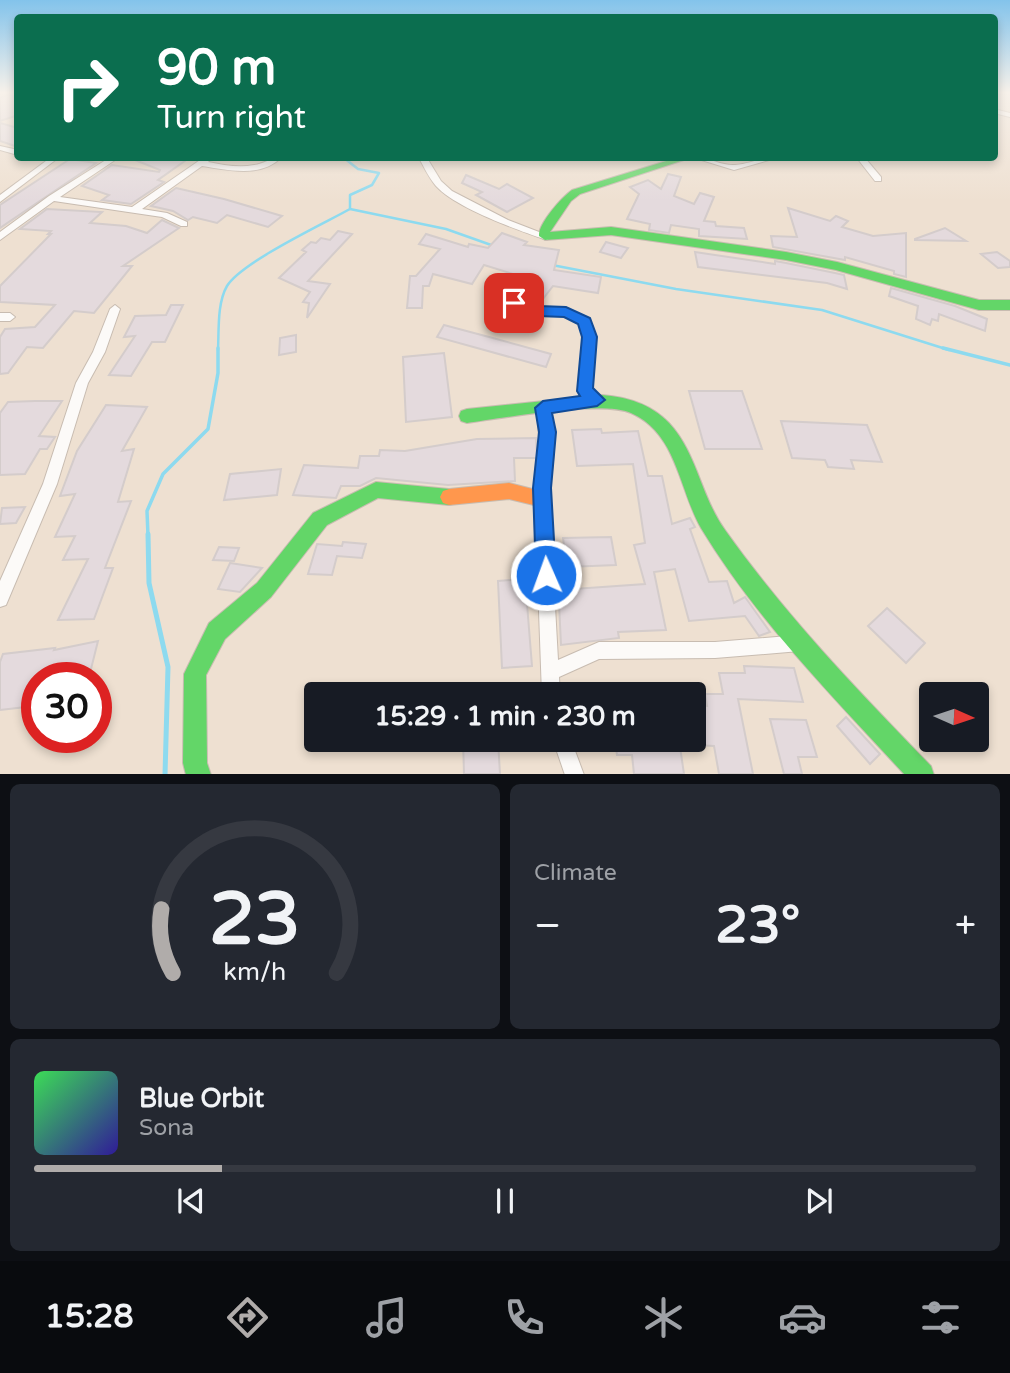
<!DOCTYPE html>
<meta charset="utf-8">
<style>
:root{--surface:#171b24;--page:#242831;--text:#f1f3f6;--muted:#9ea1a6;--line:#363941;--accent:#b0acaa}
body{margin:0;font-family:"Varela Round",sans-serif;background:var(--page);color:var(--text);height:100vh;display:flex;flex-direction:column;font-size:26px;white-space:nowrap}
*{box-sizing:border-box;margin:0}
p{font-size:23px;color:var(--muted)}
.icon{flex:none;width:38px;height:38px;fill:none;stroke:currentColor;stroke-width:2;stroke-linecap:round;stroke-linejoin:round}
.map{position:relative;height:774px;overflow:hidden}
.details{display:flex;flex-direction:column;gap:10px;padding:10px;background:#0d0f14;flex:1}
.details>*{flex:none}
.guide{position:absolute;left:14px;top:14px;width:984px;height:147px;border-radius:7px;box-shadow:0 4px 10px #0003;background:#0b6e4f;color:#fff;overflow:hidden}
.needle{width:46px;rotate:93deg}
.buttons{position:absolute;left:919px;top:682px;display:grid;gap:14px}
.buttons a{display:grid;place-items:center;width:70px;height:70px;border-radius:7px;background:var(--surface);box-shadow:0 4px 10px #0003;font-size:35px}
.speed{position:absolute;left:21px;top:662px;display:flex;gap:14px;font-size:35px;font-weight:700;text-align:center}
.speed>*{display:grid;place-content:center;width:91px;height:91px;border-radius:50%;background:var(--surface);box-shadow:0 4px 10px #0003;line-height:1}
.speed .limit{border:10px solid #d22;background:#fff;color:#111}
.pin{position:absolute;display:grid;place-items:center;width:60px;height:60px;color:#fff;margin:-30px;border-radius:14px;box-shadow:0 4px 10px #0006}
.me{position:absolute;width:77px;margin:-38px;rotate:358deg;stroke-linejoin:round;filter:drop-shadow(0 0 5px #0008)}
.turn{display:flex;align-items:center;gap:24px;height:147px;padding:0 28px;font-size:32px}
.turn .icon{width:91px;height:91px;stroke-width:2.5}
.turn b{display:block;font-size:49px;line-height:60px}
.big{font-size:52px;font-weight:700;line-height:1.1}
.details .tile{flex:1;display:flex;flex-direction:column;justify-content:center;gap:10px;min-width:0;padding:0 24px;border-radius:10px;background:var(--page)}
.details .dial{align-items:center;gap:0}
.dial svg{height:182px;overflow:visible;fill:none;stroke:var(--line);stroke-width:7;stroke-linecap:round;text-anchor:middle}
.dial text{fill:var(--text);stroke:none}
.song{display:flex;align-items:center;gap:21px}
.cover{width:84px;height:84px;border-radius:10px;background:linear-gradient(135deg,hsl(130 70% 55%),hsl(250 70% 35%))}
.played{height:7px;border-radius:4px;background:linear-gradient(90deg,var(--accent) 20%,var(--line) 20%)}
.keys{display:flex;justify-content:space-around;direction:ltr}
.heat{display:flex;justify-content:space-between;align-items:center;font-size:38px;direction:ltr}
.details .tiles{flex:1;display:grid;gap:10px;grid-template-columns:1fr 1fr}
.tile:last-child{grid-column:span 2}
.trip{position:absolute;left:304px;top:682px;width:402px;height:70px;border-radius:7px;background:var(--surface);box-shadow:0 4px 10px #0003;font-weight:700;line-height:70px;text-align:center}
.menu{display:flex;height:112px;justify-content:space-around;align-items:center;background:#090b0e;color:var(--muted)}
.menu .icon{width:49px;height:49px}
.menu .on{color:var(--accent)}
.menu b{font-size:32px;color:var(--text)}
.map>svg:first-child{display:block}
</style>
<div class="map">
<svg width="1010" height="775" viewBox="0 0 1010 775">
<rect width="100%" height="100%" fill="#eee0d1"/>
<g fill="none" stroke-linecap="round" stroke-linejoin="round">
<g stroke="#8ddaef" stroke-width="2.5">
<polyline points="350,209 446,229 494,246"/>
<polyline points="552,265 676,289 822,310 949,350"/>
<path d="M218,350C219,331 217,303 227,286C242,262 323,224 350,209V195L372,185L379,173L358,169L344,158"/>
</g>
<g stroke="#8ddaef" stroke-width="3.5">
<polyline points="943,348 1010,365"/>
<polyline points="148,536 147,511 163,474 208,429 218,373 218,348"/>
</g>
<polyline stroke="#8ddaef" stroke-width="5" points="148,534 149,583 168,667 165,775"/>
</g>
<g fill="#e4dadd" stroke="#d4cccb" stroke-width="2">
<polygon points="9,94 18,98 18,115 0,121 0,98"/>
<polygon points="0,123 18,128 18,147 0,141"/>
<polygon points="130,158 189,158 158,180 164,182 131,204 102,200 109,195 82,186 112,165 159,172 160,170"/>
<polygon points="70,159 96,163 0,228 0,205"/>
<polygon points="668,174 681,177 674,196 694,204 700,193 714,197 704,221 715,222 716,226 744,228 747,239 699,236 699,229 671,225 669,233 649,230 650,224 627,219 639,194 630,187 648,180 661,189"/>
<polygon points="466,175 499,189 507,184 533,198 507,212 476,195 482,192 462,183"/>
<polygon points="176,188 224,199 282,216 268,227 227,215 217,223 193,217 188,220 173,211 151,206"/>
<polygon points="788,208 830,221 836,216 848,221 842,227 873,236 906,233 906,277 894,274 894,271 845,257 845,260 773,247 771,236 797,237"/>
<polygon points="47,209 102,212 90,223 126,226 147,233 162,220 179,228 123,266 132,266 94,313 74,311 43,348 27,347 8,373 0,374 0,337 5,329 35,327 55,305 0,302 0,286 51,234 48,234 51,231 20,229"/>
<polygon points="945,228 966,241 915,240 915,239"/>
<polygon points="338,231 352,234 308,281 330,284 307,318 309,303 303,302 310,292 279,278 306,252 302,250 311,242 316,243 321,238 330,240"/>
<polygon points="502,233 527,242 524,245 559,250 554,270 601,277 598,293 553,286 539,304 499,290 513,274 484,265 472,284 433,274 429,286 423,286 422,308 407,308 410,276 416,276 440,249 419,244 426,234 468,247 469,244 488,248"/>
<polygon points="606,242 628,248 621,258 600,252"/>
<polygon points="695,252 775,264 775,261 786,263 835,273 844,275 847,289 827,283 698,267"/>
<polygon points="997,252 1010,261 1010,267 998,268 981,254"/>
<polygon points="891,288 955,306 987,319 985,331 939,314 938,321 932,319 930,325 916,319 918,306 889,296"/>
<polygon points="171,305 183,305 165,342 152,342 131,376 109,375 135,336 124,337 135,316 166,315"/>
<polygon points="444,325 489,337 551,354 546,367 437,337"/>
<polygon points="296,335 296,352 279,355 280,338"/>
<polygon points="444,353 452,417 406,422 403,357"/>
<polygon points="689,391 742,391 762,449 705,449"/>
<polygon points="35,401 62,401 39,436 55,437 47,449 40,449 25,474 0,475 0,413 8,402"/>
<polygon points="106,405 147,407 122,451 134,449 118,502 131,501 105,568 113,568 94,619 58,620 88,559 63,560 75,536 55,537 75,494 60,496 77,451"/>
<polygon points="781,421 867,425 882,462 851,460 854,469 828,467 825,460 792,458"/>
<polygon points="601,429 602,433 638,431 648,476 662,476 672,524 690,518 695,527 690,529 709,582 727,581 734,603 745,597 770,632 759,636 745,616 689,621 675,569 654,572 666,630 618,632 619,638 561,645 559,603 566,603 563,585 573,585 574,589 645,584 634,545 645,543 633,464 577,466 572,430"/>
<polygon points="536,438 537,458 514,458 515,481 448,485 376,478 360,486 341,486 336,498 293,495 304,465 358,468 360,456 379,456 380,450 405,451 477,439"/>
<polygon points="281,469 277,495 224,500 230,474"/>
<polygon points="25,507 16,523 0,524 2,508"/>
<polygon points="611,537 616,565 567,567 563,538"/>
<polygon points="343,542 366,544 362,558 337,556 332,575 308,574 317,544 342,546"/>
<polygon points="219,547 239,548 234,561 213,560"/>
<polygon points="230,563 262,568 240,592 218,589"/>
<polygon points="525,579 532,666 502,668 498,581"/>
<polygon points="887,608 925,643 906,663 868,626"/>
<polygon points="98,641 89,677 37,677 34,706 0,710 0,662 3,654 55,648 54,650"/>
<polygon points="744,666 794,668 803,702 738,699 753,774 719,774 714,746 695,745 695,705 707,706 705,694 723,694 719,673 745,673"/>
<polygon points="846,717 880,754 870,764 837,726"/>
<polygon points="770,719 806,720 817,757 798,757 802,774 784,774"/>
<polygon points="463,740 498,740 500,774 464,774"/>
<polygon points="615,740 679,740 684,774 634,774 632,755 617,755"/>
</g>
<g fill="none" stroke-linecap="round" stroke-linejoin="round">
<defs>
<g id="street">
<polygon points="13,93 18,93 18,96"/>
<polygon points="994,109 1010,113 1010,117 994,113"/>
<polygon points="0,146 18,150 18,155 0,150"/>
<polygon points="50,158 58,158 0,202 0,195"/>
<path d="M109,158H118L60,197L132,207L203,158H212L208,162C223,165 239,168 254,165C264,164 271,157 281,158C259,178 229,170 202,166L142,209L167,213L187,222V226H181L162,217L54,201L0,240V232L49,196Z"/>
<path d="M419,158H427L441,181L452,191L508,220L552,237L547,240L544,239C515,229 456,208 436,186C429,178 424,167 419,158Z"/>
<path d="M695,158C709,157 722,166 735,165C750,164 762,157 776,158L734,170Z"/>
<polygon points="857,158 865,158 881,177 881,181 875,181"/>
<polygon points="493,290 539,307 566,308 589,318 596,337 591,389 603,400 601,403 593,403 579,391 584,337 580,323 564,316 534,314 489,297 488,294 489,291"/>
<polygon points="115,305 120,309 105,352 88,383 57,484 6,605 0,607 0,581 43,484 76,383 93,352 110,309"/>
<polygon points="0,313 10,313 15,317 10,321 0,321"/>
<polygon points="543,403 547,404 549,408 554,452 549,499 558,660 599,642 715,642 800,635 806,637 808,643 806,649 800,651 715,658 599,659 559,677 560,695 542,695 535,499 540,452 537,408 539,404"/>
<polygon points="553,740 571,740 584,775 565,775"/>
</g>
<g id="fast">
<path d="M676,158H690L580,194L571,201L550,232L611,227L786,252L837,262L979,300H1010V310H979L836,270L786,260L611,235L545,240L539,236C538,224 562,197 572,190Z"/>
<path d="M602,395C627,397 651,404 669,423C697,453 701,497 725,530C786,616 858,691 931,766L934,775H905C833,697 756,619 701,528C679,490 677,433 631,413C601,400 504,418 467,423L461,421L459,416L461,411L467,409Z"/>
<polygon points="376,482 449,489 455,491 458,497 455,503 449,505 378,498 327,525 271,597 225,639 206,675 207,763 211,775 186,775 183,763 184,674 209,623 257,583 313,513"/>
</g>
<polygon id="slow" points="509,483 548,493 551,499 548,505 542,507 509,499 449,505 443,503 440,497 443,491 449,489"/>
</defs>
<use href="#street" stroke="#c8bcb1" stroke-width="2"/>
<use href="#fast" stroke="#c8bcb1" stroke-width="2"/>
<use href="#slow" stroke="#c8bcb1" stroke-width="2"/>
<use href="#street" fill="#fcfaf8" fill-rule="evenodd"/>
<use href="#fast" fill="#63d668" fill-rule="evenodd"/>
<use href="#slow" fill="#ff974d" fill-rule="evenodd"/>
</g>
<linearGradient id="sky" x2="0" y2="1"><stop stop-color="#83c3eb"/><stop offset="0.46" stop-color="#f7f1ea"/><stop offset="1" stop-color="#f7f1ea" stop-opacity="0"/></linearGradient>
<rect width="1010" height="201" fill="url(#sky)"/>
<polygon fill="#1a73e8" stroke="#114b97" stroke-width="2" points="514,298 539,306 566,307 590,318 597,337 593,388 605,400 597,406 552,413 556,432 551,488 556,575 553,582 546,585 539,582 536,575 533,488 539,432 535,408 543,401 580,396 577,391 582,337 578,324 564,317 538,316 509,306 507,303"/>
</svg>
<div class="buttons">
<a><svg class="needle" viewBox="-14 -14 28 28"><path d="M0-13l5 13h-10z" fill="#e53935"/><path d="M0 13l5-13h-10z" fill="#9ea1a6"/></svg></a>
</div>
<div class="speed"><div class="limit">30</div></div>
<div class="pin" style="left:514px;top:303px;background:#d93025"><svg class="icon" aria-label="arrive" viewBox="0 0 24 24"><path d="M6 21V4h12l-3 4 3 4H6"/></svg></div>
<svg class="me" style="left:546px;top:575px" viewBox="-20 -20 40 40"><circle r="17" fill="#1a73e8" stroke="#fff" stroke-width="3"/><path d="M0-11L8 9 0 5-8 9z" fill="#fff"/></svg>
<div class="trip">15:29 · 1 min · 230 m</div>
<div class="guide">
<div class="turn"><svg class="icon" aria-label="right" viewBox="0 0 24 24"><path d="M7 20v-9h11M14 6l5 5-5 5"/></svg><div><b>90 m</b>Turn right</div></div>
</div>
</div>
<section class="details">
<div class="tiles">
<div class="tile dial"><svg viewBox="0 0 100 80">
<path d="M14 69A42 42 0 1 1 86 69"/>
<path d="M14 69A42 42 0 0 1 9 41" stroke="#b0acaa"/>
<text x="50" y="56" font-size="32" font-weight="700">23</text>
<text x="50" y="72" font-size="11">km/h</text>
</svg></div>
<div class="tile"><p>Climate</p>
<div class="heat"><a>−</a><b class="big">23°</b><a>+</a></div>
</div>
<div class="tile">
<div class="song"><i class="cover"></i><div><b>Blue Orbit</b><p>Sona</p></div></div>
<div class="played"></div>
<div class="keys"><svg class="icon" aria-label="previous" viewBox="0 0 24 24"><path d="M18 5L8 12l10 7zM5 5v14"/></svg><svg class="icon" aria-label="pause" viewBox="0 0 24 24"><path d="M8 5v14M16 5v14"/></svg><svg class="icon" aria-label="next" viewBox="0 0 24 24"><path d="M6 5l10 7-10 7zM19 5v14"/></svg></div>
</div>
</div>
</section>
<nav class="menu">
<b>15:28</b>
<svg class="icon on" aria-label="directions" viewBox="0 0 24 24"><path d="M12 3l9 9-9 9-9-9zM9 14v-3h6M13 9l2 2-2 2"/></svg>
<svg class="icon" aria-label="music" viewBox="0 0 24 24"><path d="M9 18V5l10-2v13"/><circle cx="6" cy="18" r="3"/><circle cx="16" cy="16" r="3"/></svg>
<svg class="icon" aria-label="phone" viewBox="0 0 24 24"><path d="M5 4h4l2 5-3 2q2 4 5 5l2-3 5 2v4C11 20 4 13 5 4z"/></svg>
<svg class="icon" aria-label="climate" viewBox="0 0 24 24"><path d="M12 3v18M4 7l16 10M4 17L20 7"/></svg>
<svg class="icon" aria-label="car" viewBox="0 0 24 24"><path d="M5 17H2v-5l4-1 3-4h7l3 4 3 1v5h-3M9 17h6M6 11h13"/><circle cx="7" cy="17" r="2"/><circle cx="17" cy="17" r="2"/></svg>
<svg class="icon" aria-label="filters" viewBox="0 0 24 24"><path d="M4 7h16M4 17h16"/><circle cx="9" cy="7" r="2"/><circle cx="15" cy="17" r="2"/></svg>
</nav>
